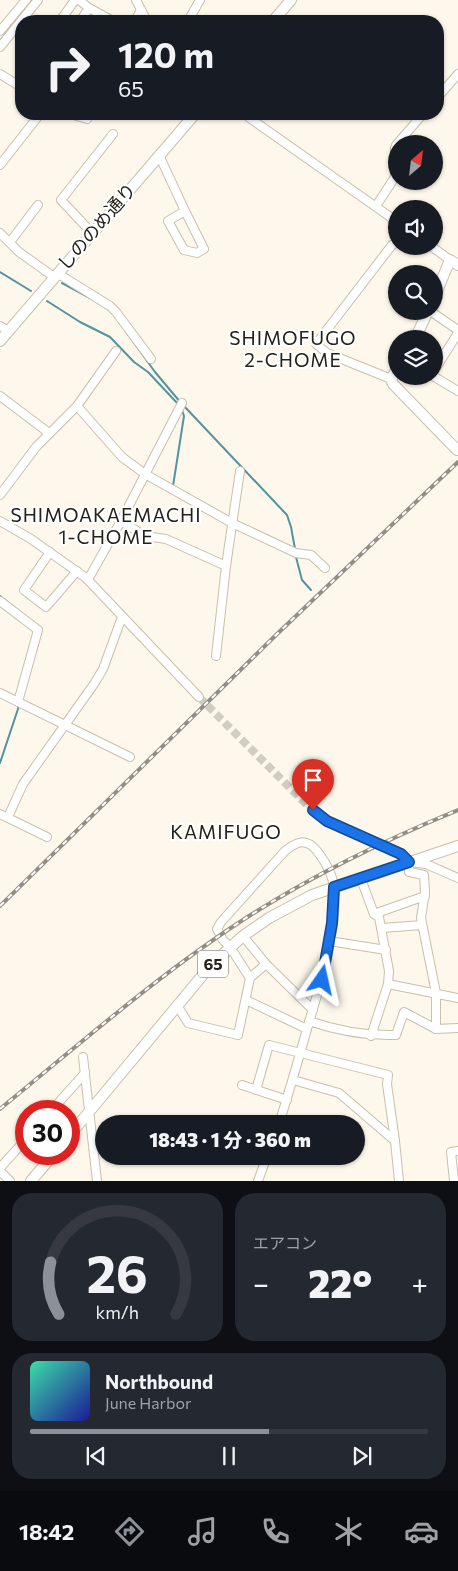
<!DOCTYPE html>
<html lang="ja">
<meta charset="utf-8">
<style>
:root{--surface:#171b24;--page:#242831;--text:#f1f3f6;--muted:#9ea1a6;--line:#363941;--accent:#8c9099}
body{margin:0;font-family:Commissioner,"Noto Sans JP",sans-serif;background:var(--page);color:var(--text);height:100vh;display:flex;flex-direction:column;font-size:19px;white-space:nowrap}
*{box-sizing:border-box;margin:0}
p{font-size:16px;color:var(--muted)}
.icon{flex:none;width:28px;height:28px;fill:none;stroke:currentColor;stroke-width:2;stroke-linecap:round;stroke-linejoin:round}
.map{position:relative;height:1181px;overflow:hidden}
.details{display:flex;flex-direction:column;gap:12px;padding:12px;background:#0d0f14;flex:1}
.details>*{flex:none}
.banner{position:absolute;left:15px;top:15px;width:429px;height:105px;border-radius:20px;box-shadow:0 1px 4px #0004;background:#171b24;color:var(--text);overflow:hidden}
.needle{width:32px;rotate:28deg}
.fabs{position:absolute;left:388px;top:135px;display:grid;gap:10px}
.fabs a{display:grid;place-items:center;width:55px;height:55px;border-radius:50%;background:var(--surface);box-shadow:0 1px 4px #0004;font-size:25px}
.speed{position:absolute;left:15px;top:1100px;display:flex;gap:10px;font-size:25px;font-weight:700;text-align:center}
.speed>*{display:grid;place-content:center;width:65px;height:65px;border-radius:50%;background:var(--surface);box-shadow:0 1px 4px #0004;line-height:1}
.speed .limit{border:8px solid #d22;background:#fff;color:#111}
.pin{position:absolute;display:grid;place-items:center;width:42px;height:42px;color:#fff;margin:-51px -21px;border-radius:50% 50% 50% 0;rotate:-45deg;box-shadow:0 0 5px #0007}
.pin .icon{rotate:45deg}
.me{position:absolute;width:55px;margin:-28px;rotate:11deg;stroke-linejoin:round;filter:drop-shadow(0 0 4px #0008)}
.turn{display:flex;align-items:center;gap:18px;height:105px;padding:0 20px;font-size:22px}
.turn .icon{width:65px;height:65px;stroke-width:2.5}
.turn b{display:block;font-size:35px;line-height:42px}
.big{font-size:38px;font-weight:800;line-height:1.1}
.details .tile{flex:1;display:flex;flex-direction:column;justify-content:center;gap:8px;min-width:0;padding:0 18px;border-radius:20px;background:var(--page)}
.details .dial{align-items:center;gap:0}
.dial svg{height:130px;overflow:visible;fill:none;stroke:var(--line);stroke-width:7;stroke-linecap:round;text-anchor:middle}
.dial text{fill:var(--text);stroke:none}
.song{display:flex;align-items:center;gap:15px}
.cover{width:60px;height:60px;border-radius:8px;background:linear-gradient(135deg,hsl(160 70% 55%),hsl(240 70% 35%))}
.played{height:5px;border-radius:2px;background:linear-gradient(90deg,var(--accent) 60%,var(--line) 60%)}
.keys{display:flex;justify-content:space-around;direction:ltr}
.heat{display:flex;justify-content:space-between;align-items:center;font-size:28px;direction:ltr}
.details .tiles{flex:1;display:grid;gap:12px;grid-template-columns:1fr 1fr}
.tile:last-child{grid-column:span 2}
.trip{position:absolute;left:95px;top:1115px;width:270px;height:50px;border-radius:25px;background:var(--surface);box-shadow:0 1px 4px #0004;font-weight:800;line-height:50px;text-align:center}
.dock{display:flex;height:80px;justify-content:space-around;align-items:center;background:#090b0e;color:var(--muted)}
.dock .icon{width:35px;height:35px}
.dock .active{color:var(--accent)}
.dock b{font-size:22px;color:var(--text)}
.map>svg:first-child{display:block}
</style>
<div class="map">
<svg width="458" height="1181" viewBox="0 0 458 1181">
<rect width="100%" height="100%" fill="#fef8ec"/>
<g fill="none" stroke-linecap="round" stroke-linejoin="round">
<g stroke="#53949f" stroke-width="2">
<polyline points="0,41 33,0"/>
<polyline points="0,272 31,291"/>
<polyline points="62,283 90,298"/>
<polyline points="47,301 80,322 110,337 134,362 148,372 178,404"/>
<polyline points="127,333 155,372 181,403"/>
<polyline points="184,406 287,515 291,527 295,549"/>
<polyline points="173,486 184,416 182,410"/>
<polyline points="296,557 302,580 311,590"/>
<polyline points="0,596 40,628"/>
<polyline points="36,651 41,632"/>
<polyline points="0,763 19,706"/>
</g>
<polyline stroke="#d2cdc2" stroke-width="8" stroke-dasharray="8 4" stroke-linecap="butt" points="199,697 313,811"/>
<defs>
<g id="minor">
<polyline points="79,0 89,8 113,21"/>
<polyline points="136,0 147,21"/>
<polyline points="60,21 75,0"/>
<polyline points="80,21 89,8"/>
<polyline points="135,21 141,10"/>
<polyline points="188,21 200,0"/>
<polyline points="0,31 26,0"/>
<polyline points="0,47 38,0"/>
<polyline points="0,74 21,87"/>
<polyline points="438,97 458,74"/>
<polyline points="70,114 87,119"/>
<polyline points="244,114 396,221"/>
<polyline points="397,144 423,114"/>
<polyline points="159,155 185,211 168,221 184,250 197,253 204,249 185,211"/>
<polyline points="0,165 40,114"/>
<polyline points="376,206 395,177 395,148 396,145"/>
<polyline points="0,233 19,252 54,277"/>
<polyline points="92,233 61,200 113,134"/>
<polyline points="10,242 38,205"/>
<polyline points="431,246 450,260"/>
<polyline points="57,273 110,306 116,312 151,359"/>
<polyline points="430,311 458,330"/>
<polyline points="0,326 9,331"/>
<polyline points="434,371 458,333"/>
<polyline points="433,376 458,391"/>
<polyline points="391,379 327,353 316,344 392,245 396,243"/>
<polyline points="0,396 49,433"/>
<polyline points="77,406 116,351"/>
<polyline points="0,495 36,447 77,406 122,457 145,474 232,523 296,553 311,555 325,568"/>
<polyline points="0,521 31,539 86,578 199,697"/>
<polyline points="121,521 145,536 166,539 226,566"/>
<polyline points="50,552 24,590 46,607 77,571"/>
<polyline points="86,578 90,576 121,521 182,403"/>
<polyline points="0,601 38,630 18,702"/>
<polyline points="216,656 226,566 240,471"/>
<polyline points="0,693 130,757"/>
<polyline points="313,811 327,821 401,855 409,862 426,864 458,878"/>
<polyline points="0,814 47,837"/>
<polyline points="8,817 23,784 94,684 103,669 122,617"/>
<polyline points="409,862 409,872 424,875 425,892 421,918 436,993 436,1029"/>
<polyline points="361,879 374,914 379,917 389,971 388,984 371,1036"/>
<polyline points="374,914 425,896"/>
<polyline points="382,928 422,925"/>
<polyline points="243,936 266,964 313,1010"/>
<polyline points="329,941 386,950"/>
<path d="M250,978L230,947L223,940L217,929L221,922L285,851C296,842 306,837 317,851C324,860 333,875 334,888C338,931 319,988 307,1029C298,1061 289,1092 279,1124"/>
<polyline points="388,984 458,998"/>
<polyline points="246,1000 307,1029"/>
<polyline points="177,1005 188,1023 238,1035 250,978 266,964"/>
<path d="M309,1021C338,1031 365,1036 396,1035L404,1012L436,1029L458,1028"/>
<polyline points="83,1057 97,1181"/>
<polyline points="293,1080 339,1093 395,1141 399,1181"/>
<polyline points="242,1085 287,1100"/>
<polyline points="256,1090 269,1045 388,1075 387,1084 395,1141"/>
<polyline points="51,1111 85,1073"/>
<polyline points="0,1168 26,1139"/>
<polyline points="0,1171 10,1181"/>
<polyline points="258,1181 267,1156"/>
<polyline points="454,1181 451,1152 458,1151"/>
</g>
<g id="major">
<polyline points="273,21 291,0"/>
<polyline points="434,298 450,260 458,265"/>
<polyline points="415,339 428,311"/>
<polyline points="0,341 195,114"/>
<polyline points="396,371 391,379 393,384 457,450"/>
<polyline points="69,1136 212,964 243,936 269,918 312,895 458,846"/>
<polyline points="31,1181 54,1154"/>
</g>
</defs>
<use href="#minor" stroke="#c9bfab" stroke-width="10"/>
<use href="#major" stroke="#c9bfab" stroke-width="12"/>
<use href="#minor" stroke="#fff" stroke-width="8"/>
<use href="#major" stroke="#fff" stroke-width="10"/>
<defs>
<g id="rail">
<polyline points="0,906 276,635 458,462"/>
<path d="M0,1109C81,1043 160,973 249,916C315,874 385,840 458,810"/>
</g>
</defs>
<use href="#rail" stroke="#938e84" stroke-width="4"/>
<use href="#rail" stroke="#fff" stroke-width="2" stroke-dasharray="5.5" stroke-linecap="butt"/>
</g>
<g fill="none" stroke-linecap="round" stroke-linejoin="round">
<defs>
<polyline id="route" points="313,810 327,821 401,854 409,862 334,887 332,923 322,980"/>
</defs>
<use href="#route" stroke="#114b97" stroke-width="12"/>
<use href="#route" stroke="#1a73e8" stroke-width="9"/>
</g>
<g text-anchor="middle" stroke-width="4.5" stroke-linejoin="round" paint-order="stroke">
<rect fill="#fff" stroke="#66645e" stroke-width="1" x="198" y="950.5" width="30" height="27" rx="4"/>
<g font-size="16" font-weight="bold" fill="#242119">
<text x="213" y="970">65</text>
</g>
<g font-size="18" fill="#242119" stroke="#fff">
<text transform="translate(97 227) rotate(-49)" y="6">しののめ通り</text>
</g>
<g font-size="19" letter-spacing="1" fill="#242119" stroke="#fff">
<text x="293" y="345">SHIMOFUGO<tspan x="293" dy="22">2-CHOME</tspan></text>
<text x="106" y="522">SHIMOAKAEMACHI<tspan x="106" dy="22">1-CHOME</tspan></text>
<text x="226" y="839">KAMIFUGO</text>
</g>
</g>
</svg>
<div class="fabs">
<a><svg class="needle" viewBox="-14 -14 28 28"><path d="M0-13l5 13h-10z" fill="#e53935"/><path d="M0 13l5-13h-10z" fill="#9ea1a6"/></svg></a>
<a><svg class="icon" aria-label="sound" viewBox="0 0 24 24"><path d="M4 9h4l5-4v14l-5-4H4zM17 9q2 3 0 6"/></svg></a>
<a><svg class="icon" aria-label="search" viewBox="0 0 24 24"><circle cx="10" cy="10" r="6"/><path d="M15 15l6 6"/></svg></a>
<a><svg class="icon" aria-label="layers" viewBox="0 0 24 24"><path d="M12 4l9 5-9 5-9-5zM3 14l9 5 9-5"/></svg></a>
</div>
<div class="speed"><div class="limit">30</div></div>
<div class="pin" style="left:313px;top:810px;background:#d93025"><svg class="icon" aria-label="arrive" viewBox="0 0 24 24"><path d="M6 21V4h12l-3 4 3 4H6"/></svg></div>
<svg class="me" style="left:322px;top:980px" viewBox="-20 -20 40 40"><path d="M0-17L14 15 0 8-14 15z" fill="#1a73e8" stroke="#fff" stroke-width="4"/></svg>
<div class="trip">18:43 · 1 分 · 360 m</div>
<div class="banner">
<div class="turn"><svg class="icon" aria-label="right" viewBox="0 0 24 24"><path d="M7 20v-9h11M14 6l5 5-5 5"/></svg><div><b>120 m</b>65</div></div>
</div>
</div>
<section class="details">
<div class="tiles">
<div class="tile dial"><svg viewBox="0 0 100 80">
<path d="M14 69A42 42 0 1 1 86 69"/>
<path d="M14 69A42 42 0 0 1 9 37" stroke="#8c9099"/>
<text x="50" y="56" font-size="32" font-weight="700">26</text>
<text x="50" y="72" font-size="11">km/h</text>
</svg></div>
<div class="tile"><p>エアコン</p>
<div class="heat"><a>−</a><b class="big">22°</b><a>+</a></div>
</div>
<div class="tile">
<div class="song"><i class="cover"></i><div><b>Northbound</b><p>June Harbor</p></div></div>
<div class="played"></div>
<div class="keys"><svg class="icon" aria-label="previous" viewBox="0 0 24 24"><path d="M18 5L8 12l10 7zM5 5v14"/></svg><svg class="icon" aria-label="pause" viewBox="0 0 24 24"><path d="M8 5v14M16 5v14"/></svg><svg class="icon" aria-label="next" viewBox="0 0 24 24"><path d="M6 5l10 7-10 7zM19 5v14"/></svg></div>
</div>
</div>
</section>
<nav class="dock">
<b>18:42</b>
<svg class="icon active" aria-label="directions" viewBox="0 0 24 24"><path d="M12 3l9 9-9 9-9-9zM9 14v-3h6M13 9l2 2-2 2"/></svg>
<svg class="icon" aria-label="music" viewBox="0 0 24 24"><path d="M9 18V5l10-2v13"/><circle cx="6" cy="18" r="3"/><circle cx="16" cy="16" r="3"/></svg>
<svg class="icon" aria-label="phone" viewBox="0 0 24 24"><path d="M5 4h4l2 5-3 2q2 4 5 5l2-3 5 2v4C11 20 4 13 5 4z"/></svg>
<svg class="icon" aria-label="climate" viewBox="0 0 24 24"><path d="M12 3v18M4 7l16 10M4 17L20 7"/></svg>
<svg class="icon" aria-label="car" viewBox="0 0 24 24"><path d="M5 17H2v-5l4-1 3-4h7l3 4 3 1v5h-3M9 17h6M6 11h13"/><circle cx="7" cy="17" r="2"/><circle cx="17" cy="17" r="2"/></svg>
</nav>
